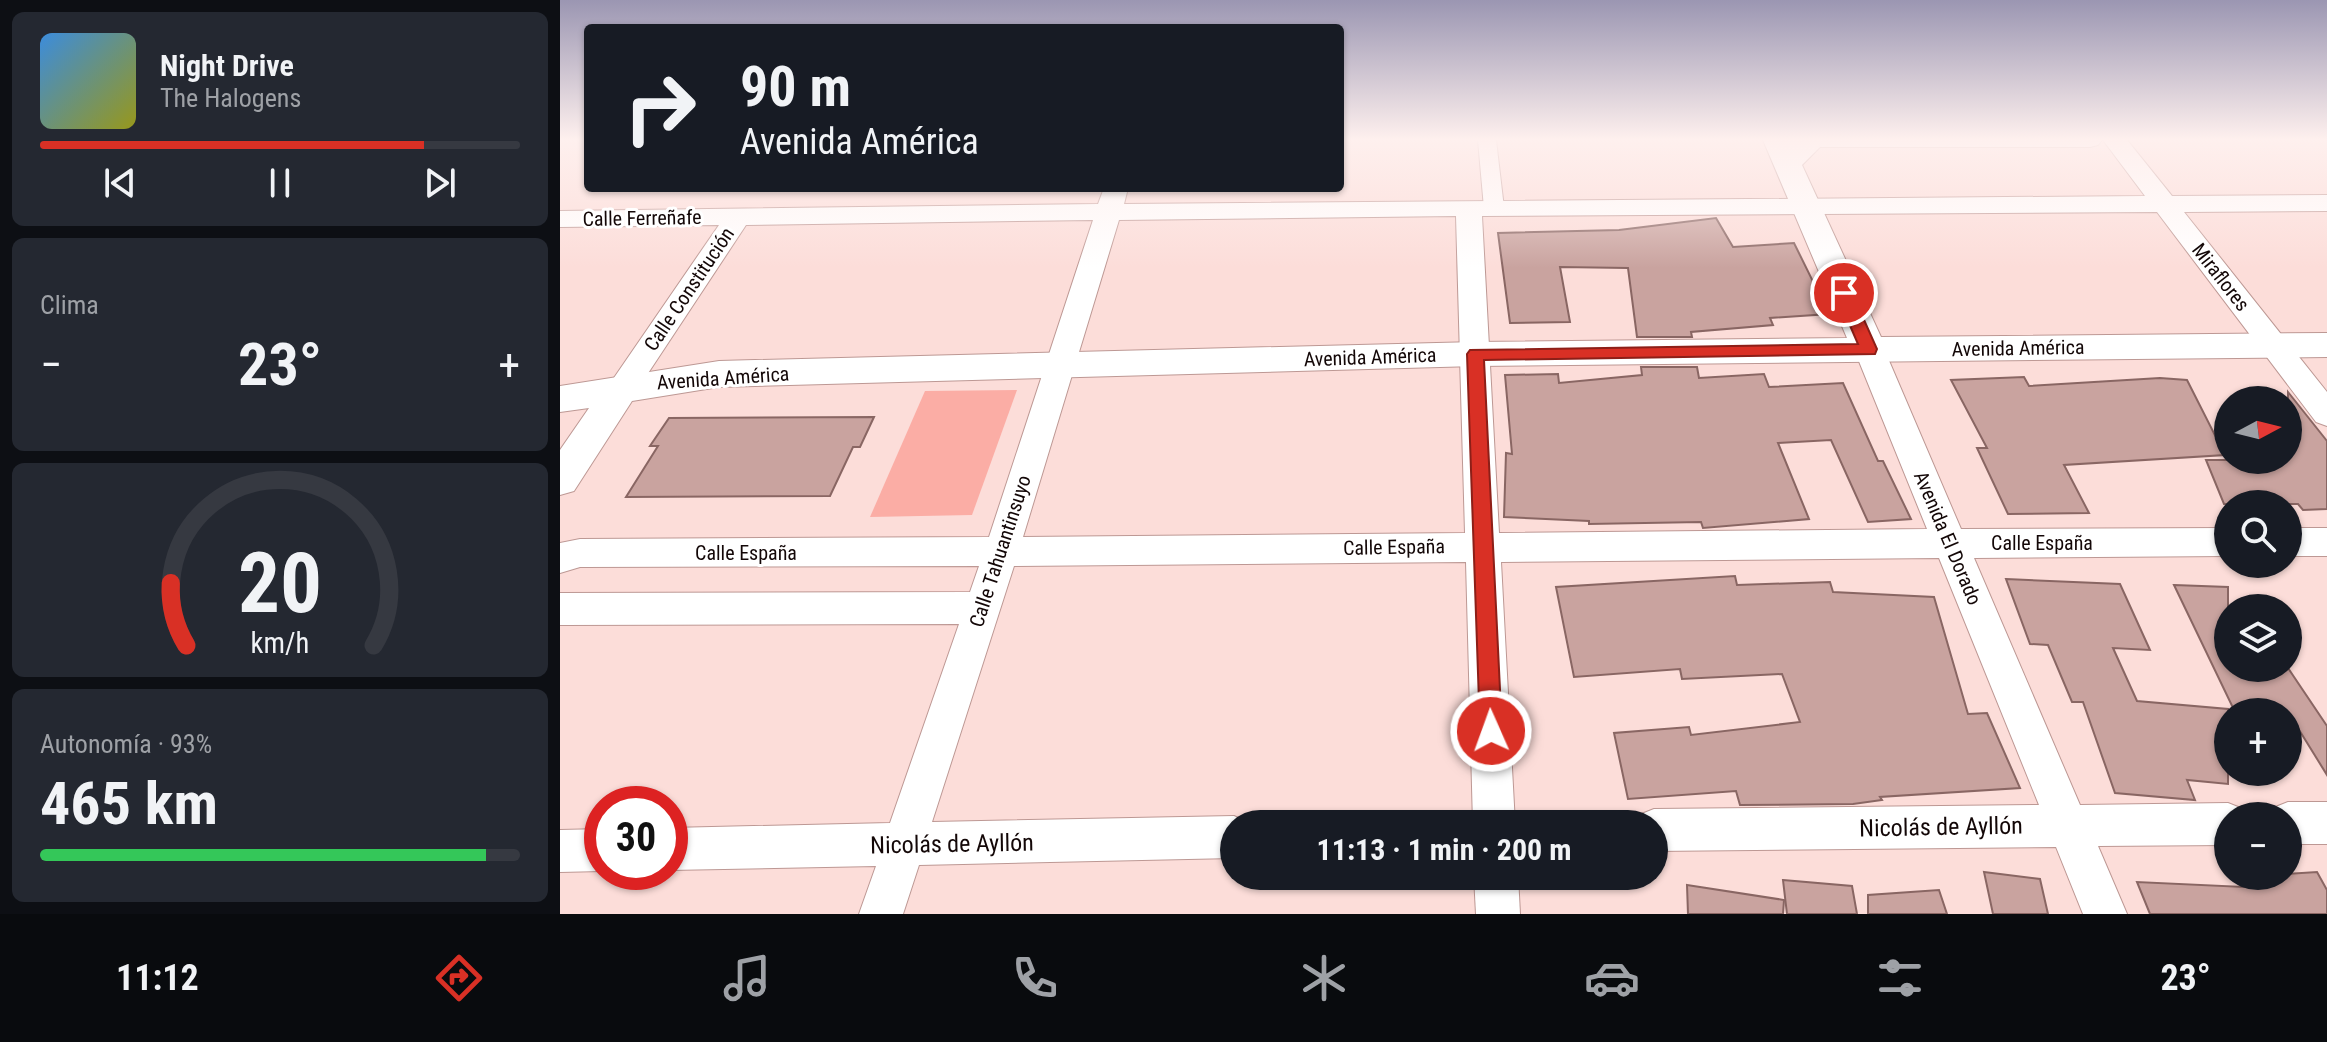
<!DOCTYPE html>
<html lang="es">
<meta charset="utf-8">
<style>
:root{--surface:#171b24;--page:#242831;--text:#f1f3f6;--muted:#9ea1a6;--line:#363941;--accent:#d93025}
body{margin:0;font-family:"Roboto Condensed",sans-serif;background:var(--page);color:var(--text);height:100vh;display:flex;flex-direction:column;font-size:30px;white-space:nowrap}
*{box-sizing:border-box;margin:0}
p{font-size:26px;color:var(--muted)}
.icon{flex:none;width:44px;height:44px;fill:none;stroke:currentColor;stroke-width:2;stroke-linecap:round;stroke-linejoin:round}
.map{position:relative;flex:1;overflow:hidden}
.panel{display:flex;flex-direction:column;gap:12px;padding:12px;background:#0d0f14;width:560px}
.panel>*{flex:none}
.top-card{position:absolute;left:24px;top:24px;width:760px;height:168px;border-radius:8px;box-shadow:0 2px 6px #0004;background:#171b24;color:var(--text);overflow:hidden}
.needle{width:52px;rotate:83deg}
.controls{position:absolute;left:1654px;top:386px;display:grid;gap:16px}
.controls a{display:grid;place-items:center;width:88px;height:88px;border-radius:50%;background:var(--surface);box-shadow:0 2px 6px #0004;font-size:40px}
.speed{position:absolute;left:24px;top:786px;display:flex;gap:16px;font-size:40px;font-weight:700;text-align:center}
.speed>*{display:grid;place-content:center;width:104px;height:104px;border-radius:50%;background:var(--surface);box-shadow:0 2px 6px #0004;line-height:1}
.speed .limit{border:12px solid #d22;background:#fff;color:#111}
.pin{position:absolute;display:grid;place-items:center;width:68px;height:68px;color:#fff;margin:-34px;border:4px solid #fff;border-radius:50%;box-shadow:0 2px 8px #0007}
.me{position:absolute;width:88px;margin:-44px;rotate:358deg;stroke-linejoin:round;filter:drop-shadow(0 0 6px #0008)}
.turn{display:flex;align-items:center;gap:28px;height:168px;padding:0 24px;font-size:36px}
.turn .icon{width:104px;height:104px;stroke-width:2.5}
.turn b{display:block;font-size:56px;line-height:68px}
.big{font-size:60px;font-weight:700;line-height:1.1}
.panel .tile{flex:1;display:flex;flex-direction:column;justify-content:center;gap:12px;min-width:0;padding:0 28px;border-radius:12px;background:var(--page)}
.panel .dial{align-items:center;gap:0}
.dial svg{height:208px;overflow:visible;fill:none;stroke:var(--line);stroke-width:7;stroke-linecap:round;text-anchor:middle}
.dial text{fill:var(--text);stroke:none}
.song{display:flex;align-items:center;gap:24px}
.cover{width:96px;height:96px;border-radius:12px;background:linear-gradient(135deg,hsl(210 70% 55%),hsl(60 70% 35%))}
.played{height:8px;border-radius:4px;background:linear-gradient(90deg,var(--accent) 80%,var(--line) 80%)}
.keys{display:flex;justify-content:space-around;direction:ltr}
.heat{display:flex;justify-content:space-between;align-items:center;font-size:44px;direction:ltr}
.charge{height:12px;border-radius:6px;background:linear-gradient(90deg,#34c759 93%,var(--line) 0)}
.trip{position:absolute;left:660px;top:810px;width:448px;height:80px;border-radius:40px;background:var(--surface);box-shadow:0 2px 6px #0004;font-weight:700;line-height:80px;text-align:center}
.dock{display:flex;height:128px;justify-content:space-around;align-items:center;background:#090b0e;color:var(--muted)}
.dock .icon{width:56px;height:56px}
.dock .current{color:var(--accent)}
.dock b{font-size:36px;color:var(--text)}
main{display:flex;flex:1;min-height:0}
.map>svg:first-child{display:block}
</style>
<main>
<section class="panel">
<div class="tile">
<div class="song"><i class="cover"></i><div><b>Night Drive</b><p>The Halogens</p></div></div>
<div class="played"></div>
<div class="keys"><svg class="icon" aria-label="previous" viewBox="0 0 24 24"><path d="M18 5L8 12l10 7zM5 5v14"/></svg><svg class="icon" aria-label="pause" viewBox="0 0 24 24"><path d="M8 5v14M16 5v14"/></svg><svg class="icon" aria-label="next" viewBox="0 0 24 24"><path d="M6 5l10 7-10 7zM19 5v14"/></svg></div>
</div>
<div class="tile"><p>Clima</p>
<div class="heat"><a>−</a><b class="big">23°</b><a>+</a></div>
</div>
<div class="tile dial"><svg viewBox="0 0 100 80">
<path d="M14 69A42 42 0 1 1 86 69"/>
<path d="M14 69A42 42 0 0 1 8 45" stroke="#d93025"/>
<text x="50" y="56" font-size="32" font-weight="700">20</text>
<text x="50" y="72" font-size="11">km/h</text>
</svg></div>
<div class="tile"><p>Autonomía · 93%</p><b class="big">465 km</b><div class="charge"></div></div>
</section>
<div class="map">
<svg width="1767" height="914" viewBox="0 0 1767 914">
<rect width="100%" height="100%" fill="#fcddd9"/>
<polygon fill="#fbada5" points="457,390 412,515 310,517 365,391"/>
<g fill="#c9a39f" stroke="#896663" stroke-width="2">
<polygon points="1156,218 1173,247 1234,243 1269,314 1210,318 1213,325 1131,332 1132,337 1077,337 1068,268 1000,267 1010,322 950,323 938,233 1059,230"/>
<polygon points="1081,367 1137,367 1139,378 1204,374 1209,387 1283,383 1318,461 1323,461 1351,519 1308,522 1271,440 1218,443 1249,519 1143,528 1141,522 1029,524 1029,521 944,517 946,453 952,454 945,375 998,374 999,383 1082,375"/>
<polygon points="1464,377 1469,386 1600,378 1627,380 1665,455 1504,465 1529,513 1448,514 1417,448 1427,448 1391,380"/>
<polygon points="1728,392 1767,441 1767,509 1743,510 1738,504 1664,504 1646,460 1728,460"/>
<polygon points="314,417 300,447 293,447 270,496 66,497 98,446 90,446 109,418"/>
<polygon points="1175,576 1177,585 1270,582 1273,592 1374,597 1408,714 1427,713 1460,788 1320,797 1322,800 1293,804 1180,805 1176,791 1068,799 1054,733 1129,727 1131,735 1240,722 1222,674 1122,679 1120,669 1014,677 996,587"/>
<polygon points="1446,579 1560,584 1590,650 1553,648 1577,701 1668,709 1668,784 1627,780 1635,800 1555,793 1523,702 1512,702 1488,645 1470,644"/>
<polygon points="1614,585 1668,587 1668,668 1728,668 1767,726 1767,775 1728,712 1675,712"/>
<polygon points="1424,872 1480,879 1488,914 1433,914"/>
<polygon points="1757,872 1767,890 1767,914 1590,914 1577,882 1705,888 1698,876"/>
<polygon points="1223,880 1292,886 1297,914 1227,914"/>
<polygon points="1127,885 1224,900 1223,914 1128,914"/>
<polygon points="1379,890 1387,914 1308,914 1308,895"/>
</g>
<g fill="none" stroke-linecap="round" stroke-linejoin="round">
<defs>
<polygon id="pedestrian" points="918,140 936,140 944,208 941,212 934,214 924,208"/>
<g id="minor">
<polygon points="1205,140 1542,140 1538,145 1530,147 1217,147 1209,145"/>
<path d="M1543,140H1567L1612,196L1767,195V211L1624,212L1767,392V426L1756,422L1597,212L922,216L939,533L1367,529L1294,349L1299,342L1309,339L1319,342L1324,349L1401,529L1668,528V556L1414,558L1520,805L1668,803L1683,809L1686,816H1668V845L1538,846L1567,914H1523L1496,847L1094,851V824H1076L1079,815L1094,809L1479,805L1379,558L941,562L955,824H913L906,562L454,566L372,822L674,816L690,824H674V858L359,865L343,914H299L316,866L110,870V828L330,823L399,624L0,625V593L410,592L419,566L20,567L0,573V543L20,539L429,537L533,220L186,225L73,396L62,399L51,396L47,388L159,225L0,227V211L538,204L544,188H568L564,204L1585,196ZM896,216L905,533L463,537L559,220Z"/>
<rect x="1728" y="528" width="39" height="28"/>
<polygon points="1728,802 1767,802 1767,844 1728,844 1728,816 1710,816 1713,808"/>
<polygon points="42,829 42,871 0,872 0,830"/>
<polygon points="914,876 958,876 960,914 916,914"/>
</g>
<polygon id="tertiary" points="1203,140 1231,140 1233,143 1236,140 1267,140 1242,165 1321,337 1767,333 1767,357 916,366 159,387 72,401 14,491 0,495 0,450 29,408 0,412 0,386 159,361 916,342 1287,338"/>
</defs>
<use href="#pedestrian" stroke="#bd9894" stroke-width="2"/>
<use href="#minor" stroke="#bd9894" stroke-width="2"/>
<use href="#tertiary" stroke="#bd9894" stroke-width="2"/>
<use href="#pedestrian" fill="#fff" fill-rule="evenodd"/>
<use href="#minor" fill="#fff" fill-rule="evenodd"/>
<use href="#tertiary" fill="#fff" fill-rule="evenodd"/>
</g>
<linearGradient id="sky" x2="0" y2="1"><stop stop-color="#9b96b2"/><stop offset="0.52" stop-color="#fef0ee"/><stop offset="1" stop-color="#fef0ee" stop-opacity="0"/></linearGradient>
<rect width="1767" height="268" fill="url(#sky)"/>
<polygon fill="#d93025" stroke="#8d1f18" stroke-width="2" points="1284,287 1292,293 1317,349 1315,354 924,360 942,731 939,739 931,742 923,739 920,731 907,354 910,350 1298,344 1276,293"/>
<g text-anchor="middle" stroke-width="6" stroke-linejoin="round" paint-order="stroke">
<g font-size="20" fill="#130707" stroke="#fff">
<text transform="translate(82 218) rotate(-1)" y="7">Calle Ferreñafe</text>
<text transform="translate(1661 277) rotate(52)" y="7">Miraflores</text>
<text transform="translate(129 289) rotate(-56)" y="7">Calle Constitución</text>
<text transform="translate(1458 348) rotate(-1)" y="7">Avenida América</text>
<text transform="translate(810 357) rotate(-2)" y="7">Avenida América</text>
<text transform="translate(163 378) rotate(-4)" y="7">Avenida América</text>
<text transform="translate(1388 538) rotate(67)" y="7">Avenida El Dorado</text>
<text x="1482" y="550">Calle España</text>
<text transform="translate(834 547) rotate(-1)" y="7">Calle España</text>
<text transform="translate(440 551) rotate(-72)" y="7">Calle Tahuantinsuyo</text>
<text x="186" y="560">Calle España</text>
</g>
<g font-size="24" fill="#130707" stroke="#fff">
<text transform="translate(1381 827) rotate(-1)" y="8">Nicolás de Ayllón</text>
<text transform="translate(392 844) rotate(-1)" y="8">Nicolás de Ayllón</text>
</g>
</g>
</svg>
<div class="controls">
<a><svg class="needle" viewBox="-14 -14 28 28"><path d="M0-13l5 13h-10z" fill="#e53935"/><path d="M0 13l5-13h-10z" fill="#9ea1a6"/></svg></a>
<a><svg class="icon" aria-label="search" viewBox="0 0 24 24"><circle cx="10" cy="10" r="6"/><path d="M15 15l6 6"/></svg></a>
<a><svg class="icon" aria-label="layers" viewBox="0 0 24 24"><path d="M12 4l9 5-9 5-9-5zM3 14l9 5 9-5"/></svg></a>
<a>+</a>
<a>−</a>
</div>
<div class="speed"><div class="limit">30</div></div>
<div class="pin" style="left:1284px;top:293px;background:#d93025"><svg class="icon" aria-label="arrive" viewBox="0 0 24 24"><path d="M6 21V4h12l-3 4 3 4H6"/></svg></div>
<svg class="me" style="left:931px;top:731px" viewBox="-20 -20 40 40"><circle r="17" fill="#d93025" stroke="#fff" stroke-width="3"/><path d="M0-11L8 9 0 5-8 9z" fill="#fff"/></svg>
<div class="trip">11:13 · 1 min · 200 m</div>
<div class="top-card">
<div class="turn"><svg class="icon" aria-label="right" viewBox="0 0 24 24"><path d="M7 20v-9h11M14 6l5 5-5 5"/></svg><div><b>90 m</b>Avenida América</div></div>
</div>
</div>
</main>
<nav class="dock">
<b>11:12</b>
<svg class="icon current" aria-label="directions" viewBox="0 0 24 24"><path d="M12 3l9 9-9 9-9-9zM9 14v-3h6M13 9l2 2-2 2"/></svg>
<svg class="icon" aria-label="music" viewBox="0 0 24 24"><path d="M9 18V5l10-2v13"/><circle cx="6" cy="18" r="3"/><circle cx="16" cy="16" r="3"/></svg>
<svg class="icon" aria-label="phone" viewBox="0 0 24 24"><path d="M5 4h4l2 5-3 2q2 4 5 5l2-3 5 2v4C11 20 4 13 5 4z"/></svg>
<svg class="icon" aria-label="climate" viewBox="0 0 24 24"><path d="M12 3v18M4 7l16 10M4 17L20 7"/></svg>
<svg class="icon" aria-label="car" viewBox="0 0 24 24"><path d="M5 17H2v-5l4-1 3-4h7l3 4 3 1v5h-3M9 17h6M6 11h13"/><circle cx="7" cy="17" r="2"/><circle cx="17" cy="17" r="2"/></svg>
<svg class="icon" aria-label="filters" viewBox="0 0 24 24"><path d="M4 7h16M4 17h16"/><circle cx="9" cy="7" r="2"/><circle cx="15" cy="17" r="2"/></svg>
<b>23°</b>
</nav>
